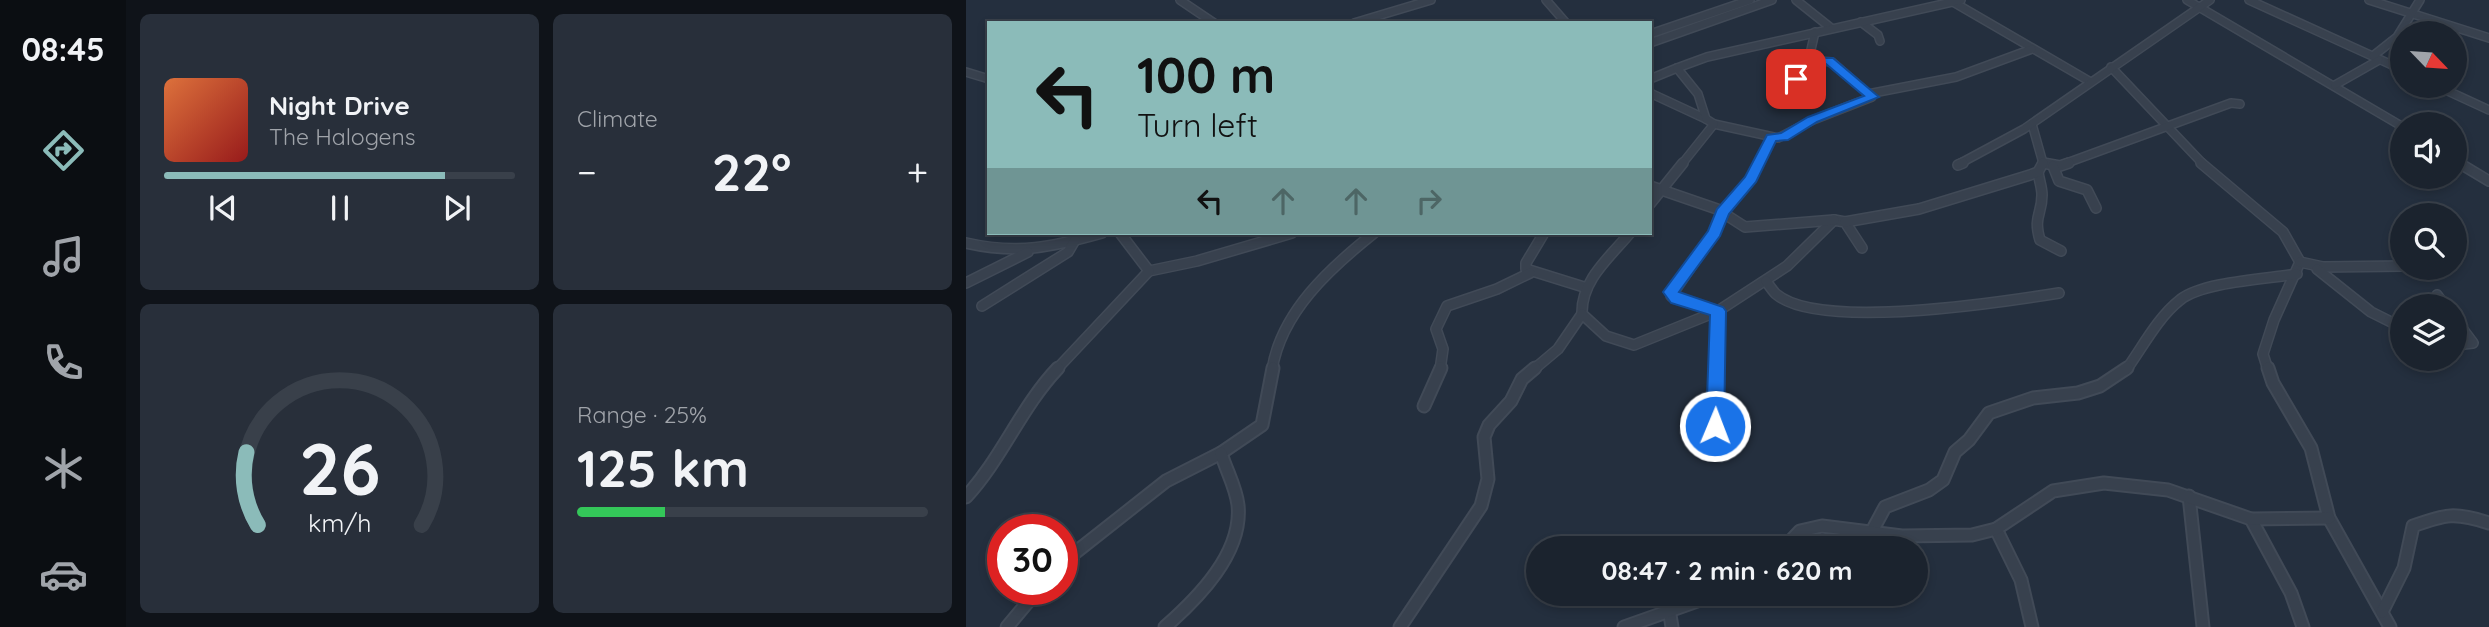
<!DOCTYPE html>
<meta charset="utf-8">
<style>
:root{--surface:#1b232e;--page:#282f3a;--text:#f1f3f6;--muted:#a0a4aa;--line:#39404a;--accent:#8bbbb9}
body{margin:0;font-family:Quicksand,sans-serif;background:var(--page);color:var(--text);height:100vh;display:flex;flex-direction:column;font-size:26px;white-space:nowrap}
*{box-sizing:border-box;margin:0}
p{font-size:23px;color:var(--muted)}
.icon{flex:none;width:38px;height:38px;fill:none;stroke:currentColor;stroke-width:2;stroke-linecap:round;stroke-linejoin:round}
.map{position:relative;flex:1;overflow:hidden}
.side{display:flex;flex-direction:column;gap:14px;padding:14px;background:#0f1319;width:840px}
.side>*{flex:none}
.top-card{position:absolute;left:21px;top:21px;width:665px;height:214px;border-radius:0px;box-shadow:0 4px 10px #0003,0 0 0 2px var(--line);background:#8bbbb9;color:#111;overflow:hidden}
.needle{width:46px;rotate:115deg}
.controls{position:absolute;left:1424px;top:21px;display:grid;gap:14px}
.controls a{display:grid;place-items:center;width:77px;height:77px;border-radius:50%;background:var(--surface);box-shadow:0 4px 10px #0003,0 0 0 2px var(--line);font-size:35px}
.speed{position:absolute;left:21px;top:514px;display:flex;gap:14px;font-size:35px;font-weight:700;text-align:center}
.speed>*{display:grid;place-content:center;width:91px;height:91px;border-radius:50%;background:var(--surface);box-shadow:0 4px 10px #0003,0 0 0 2px var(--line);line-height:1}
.speed .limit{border:10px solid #d22;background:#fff;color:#111}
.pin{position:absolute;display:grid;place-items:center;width:60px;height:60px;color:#fff;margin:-30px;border-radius:14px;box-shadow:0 4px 10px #0006}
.me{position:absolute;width:77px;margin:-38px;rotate:1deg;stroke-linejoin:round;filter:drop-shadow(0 0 5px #0008)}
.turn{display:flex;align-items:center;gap:24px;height:147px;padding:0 35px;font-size:32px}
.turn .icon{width:91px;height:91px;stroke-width:2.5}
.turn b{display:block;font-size:49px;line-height:60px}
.lanes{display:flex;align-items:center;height:66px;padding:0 35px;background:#0003;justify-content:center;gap:35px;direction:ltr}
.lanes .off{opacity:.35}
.big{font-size:52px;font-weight:700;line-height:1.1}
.side .card{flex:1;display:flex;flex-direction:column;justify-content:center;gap:10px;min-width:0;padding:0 24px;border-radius:10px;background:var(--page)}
.side .dial{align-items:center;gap:0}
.dial svg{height:182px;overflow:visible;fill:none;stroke:var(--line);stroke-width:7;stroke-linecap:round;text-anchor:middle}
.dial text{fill:var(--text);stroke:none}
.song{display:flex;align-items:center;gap:21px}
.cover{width:84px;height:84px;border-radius:10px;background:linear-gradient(135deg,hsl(20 70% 55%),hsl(0 70% 35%))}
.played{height:7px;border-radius:4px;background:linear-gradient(90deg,var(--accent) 80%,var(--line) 80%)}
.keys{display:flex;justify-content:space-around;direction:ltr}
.heat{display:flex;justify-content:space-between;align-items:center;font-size:38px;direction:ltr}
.charge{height:10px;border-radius:5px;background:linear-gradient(90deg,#34c759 25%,var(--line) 0)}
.side .tiles{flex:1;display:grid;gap:14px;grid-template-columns:repeat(2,1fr)}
.trip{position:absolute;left:560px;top:536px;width:402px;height:70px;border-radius:35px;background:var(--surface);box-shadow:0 4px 10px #0003,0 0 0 2px var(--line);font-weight:700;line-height:70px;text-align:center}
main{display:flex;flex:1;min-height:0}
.tab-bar{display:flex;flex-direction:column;width:126px;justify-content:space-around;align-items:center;background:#0b0e12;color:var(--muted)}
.tab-bar .icon{width:49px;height:49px}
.tab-bar .selected{color:var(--accent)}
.tab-bar b{font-size:32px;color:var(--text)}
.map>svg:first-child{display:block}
</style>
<main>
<nav class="tab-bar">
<b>08:45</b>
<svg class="icon selected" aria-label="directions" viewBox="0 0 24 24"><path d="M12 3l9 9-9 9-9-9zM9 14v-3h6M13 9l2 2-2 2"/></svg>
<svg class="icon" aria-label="music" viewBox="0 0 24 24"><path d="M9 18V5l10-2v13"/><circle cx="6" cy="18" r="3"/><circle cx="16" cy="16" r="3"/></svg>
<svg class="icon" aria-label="phone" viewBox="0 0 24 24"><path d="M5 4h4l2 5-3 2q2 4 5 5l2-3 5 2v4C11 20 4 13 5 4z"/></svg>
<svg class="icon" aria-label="climate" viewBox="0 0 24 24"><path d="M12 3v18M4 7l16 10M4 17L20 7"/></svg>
<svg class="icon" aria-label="car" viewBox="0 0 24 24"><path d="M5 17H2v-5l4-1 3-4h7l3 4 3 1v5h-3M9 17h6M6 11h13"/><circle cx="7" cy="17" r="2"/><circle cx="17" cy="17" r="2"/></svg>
</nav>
<section class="side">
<div class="tiles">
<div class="card">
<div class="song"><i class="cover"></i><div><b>Night Drive</b><p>The Halogens</p></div></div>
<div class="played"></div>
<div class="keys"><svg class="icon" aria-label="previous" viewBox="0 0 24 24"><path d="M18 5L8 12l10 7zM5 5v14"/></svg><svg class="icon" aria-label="pause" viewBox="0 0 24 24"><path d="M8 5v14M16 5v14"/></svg><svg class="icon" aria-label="next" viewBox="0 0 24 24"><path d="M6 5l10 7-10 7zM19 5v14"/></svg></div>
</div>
<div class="card"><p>Climate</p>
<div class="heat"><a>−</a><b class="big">22°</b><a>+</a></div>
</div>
<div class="card dial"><svg viewBox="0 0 100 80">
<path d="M14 69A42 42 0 1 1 86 69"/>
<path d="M14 69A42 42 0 0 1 9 37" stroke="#8bbbb9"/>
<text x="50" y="56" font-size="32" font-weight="700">26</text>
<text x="50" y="72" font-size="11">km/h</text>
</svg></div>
<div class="card"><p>Range · 25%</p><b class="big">125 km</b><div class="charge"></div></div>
</div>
</section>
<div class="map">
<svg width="1523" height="627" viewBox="0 0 1523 627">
<rect width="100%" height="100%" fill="#242f3e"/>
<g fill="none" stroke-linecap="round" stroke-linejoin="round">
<defs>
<g id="minor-far2">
<polyline points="214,0 248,23"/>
<polyline points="580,0 600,23"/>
<polyline points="830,0 865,28"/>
<polyline points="1221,0 1437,127"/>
<polyline points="1283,0 1437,70"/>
<polyline points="1403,0 1523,38"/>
<polyline points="987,2 1123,81"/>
<polyline points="895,22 912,35 914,41"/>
<polyline points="388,23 465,0"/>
<polyline points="684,34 784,0"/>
<polyline points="684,43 806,0"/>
<polyline points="1407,56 1431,37 1454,0"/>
<polyline points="1145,67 1237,164"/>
<polyline points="0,72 23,79"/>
<polyline points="684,79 711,68"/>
<polyline points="1369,85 1413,60"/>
<polyline points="1471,86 1523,110"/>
<polyline points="684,93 740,119"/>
<polyline points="902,94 990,77 1066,49"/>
<polyline points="832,98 829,79 844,54 849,32"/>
<polyline points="748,124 812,138 847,120 906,97 866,62 841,60"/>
<polyline points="1066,124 1077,163 1085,164"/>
<polyline points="1489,160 1496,164"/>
<polyline points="716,164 748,124 740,119 732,94 711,68 741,57 995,0"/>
<polyline points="792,164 806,138"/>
<polyline points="993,164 1058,129 1244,0"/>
<polyline points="1098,164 1265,103 1274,104"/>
</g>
<g id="minor-far1">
<polyline points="793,163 785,179 757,212 748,233 705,296 752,311 821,266 868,220 879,222 896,248"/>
<polyline points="1077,163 1094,166 1103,163"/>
<polyline points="1235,163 1317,232 1334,262 1308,320 1297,354 1302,370"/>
<polyline points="1493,163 1523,181"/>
<polyline points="992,165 997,163"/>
<polyline points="1087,166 1093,181 1121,190 1130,208"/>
<path d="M1072,172C1073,180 1076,187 1076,195C1076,215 1067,216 1074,240L1095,251"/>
<polyline points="684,186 751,209 779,227 868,220"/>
<polyline points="684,204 717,163"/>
<polyline points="879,222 953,209 1064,175 1072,172 1077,163"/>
<polyline points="578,233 560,263 560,269 621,288"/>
<path d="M664,233C644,257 615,280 616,314L640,336L668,345L752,311L750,370"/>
<path d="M0,243C52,255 86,247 136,233"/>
<polyline points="1334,262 1357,267 1437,266"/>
<polyline points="1351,269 1405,312 1437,328"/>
<polyline points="183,271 231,261 326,233"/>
<path d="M800,281C803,285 806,290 810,294C853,331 1037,302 1093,293"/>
<polyline points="0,283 62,252"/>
<polyline points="1471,295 1479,306"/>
<polyline points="16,306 102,252 109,240"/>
<polyline points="1489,319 1507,343 1489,345"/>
<polyline points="90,370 183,271 154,233"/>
<path d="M306,370C315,312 364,268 408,233"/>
<polyline points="474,370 477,349 470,329 481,306 531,289 564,273"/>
<polyline points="567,370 592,349 616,314"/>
<path d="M1160,370C1176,348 1192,317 1214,300C1236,282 1301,279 1331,274"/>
</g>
<g id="minor">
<polyline points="1302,368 1307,383 1345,448 1363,518 1424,627"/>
<polyline points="458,406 475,368"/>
<polyline points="749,426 751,368"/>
<polyline points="1223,496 1237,627"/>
<path d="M0,497C36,458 55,407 92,368"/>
<polyline points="1285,519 1325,593 1337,627"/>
<polyline points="1030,529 1055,580 1066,627"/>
<polyline points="905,533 919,507 963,490 977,480 989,452 1003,440 1023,413 1067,398 1112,393 1134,386 1161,368"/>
<polyline points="818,548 834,531 856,526 936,536 1006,535 1030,529 1087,491 1138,483 1202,490 1285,519 1363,518"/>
<polyline points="96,563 200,481 255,453 296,425 307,368"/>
<polyline points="703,609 706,627"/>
<path d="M1416,612L1438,568L1447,526C1480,514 1489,512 1523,523"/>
<polyline points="41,627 72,590"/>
<path d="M199,627C232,598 277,553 272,505C270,487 260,470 255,453"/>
<polyline points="434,627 515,506 522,479 518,437 523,425 545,401 556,379 569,368"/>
<polyline points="658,627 754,593"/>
</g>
</defs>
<use href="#minor-far2" stroke="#414a57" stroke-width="10"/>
<use href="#minor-far1" stroke="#414a57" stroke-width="12"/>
<use href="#minor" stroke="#414a57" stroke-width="15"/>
<use href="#minor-far2" stroke="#38414e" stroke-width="7"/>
<use href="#minor-far1" stroke="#38414e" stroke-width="9"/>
<use href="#minor" stroke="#38414e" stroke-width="11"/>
</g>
<polygon fill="#1a73e8" stroke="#114b97" stroke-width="2" points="837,58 867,58 913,97 851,122 822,140 810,141 790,182 763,214 754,236 713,292 757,307 760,311 758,426 749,434 740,426 744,315 705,303 697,292 742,231 751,209 779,177 801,135 815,133 842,117 898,96 860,64 845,64 834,81 825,81 824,79"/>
</svg>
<div class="controls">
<a><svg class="needle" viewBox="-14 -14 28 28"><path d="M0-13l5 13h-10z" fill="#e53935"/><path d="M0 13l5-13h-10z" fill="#a0a4aa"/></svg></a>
<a><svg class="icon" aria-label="sound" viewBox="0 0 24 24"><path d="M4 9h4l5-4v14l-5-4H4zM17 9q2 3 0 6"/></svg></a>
<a><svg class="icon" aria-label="search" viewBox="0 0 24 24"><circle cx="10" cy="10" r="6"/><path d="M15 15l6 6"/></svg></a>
<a><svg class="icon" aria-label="layers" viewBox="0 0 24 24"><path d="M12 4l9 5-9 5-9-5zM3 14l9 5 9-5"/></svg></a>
</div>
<div class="speed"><div class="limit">30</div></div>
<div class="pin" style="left:830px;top:79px;background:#d93025"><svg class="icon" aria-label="arrive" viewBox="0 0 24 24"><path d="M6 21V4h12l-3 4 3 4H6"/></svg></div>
<svg class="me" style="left:749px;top:426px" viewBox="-20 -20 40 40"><circle r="17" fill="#1a73e8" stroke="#fff" stroke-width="3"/><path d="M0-11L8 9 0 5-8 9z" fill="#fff"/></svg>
<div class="trip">08:47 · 2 min · 620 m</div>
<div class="top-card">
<div class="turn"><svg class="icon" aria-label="left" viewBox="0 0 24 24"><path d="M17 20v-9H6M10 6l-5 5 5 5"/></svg><div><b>100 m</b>Turn left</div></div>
<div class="lanes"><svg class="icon" aria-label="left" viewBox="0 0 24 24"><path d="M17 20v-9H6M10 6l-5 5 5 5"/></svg><svg class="icon off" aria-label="ahead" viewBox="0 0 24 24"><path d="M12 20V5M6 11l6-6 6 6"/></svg><svg class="icon off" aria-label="ahead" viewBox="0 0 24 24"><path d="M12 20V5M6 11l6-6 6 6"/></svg><svg class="icon off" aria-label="right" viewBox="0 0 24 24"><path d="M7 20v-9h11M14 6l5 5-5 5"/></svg></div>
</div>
</div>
</main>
